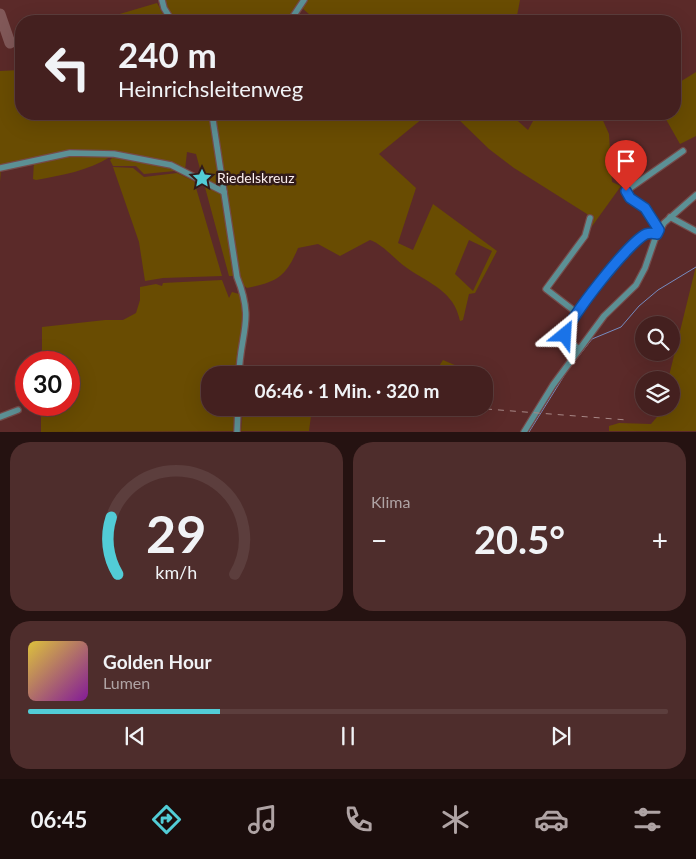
<!DOCTYPE html>
<html lang="de">
<meta charset="utf-8">
<style>
:root{--surface:#44201f;--page:#4e2d2c;--text:#f1f3f6;--muted:#afa3a4;--line:#5c3e3d;--accent:#52ccd6}
body{margin:0;font-family:Lato,sans-serif;background:var(--page);color:var(--text);height:100vh;display:flex;flex-direction:column;font-size:19px;white-space:nowrap}
*{box-sizing:border-box;margin:0}
p{font-size:16px;color:var(--muted)}
.icon{flex:none;width:28px;height:28px;fill:none;stroke:currentColor;stroke-width:2;stroke-linecap:round;stroke-linejoin:round}
.map{position:relative;height:432px;overflow:hidden}
.panel{display:flex;flex-direction:column;gap:10px;padding:10px;background:#251211;flex:1}
.panel>*{flex:none}
.banner{position:absolute;left:15px;top:15px;width:666px;height:105px;border-radius:20px;box-shadow:0 5px 20px #0002,0 0 0 1px var(--line);background:#44201f;color:var(--text);overflow:hidden}
.buttons{position:absolute;left:635px;top:316px;display:grid;gap:10px}
.buttons a{display:grid;place-items:center;width:45px;height:45px;border-radius:50%;background:var(--surface);box-shadow:0 5px 20px #0002,0 0 0 1px var(--line);font-size:25px}
.speed{position:absolute;left:15px;top:351px;display:flex;gap:10px;font-size:25px;font-weight:700;text-align:center}
.speed>*{display:grid;place-content:center;width:65px;height:65px;border-radius:50%;background:var(--surface);box-shadow:0 5px 20px #0002,0 0 0 1px var(--line);line-height:1}
.speed .limit{border:8px solid #d22;background:#fff;color:#111}
.pin{position:absolute;display:grid;place-items:center;width:42px;height:42px;color:#fff;margin:-51px -21px;border-radius:50% 50% 50% 0;rotate:-45deg;box-shadow:0 0 5px #0007}
.pin .icon{rotate:45deg}
.me{position:absolute;width:55px;margin:-28px;rotate:27deg;stroke-linejoin:round;filter:drop-shadow(0 0 4px #0008)}
.turn{display:flex;align-items:center;gap:18px;height:105px;padding:0 20px;font-size:22px}
.turn .icon{width:65px;height:65px;stroke-width:2.5}
.turn b{display:block;font-size:35px;line-height:42px}
.big{font-size:38px;font-weight:700;line-height:1.1}
.panel .tile{flex:1;display:flex;flex-direction:column;justify-content:center;gap:8px;min-width:0;padding:0 18px;border-radius:20px;background:var(--page)}
.panel .dial{align-items:center;gap:0}
.dial svg{height:130px;overflow:visible;fill:none;stroke:var(--line);stroke-width:7;stroke-linecap:round;text-anchor:middle}
.dial text{fill:var(--text);stroke:none}
.song{display:flex;align-items:center;gap:15px}
.cover{width:60px;height:60px;border-radius:8px;background:linear-gradient(135deg,hsl(50 70% 55%),hsl(290 70% 35%))}
.played{height:5px;border-radius:2px;background:linear-gradient(90deg,var(--accent) 30%,var(--line) 30%)}
.keys{display:flex;justify-content:space-around;direction:ltr}
.heat{display:flex;justify-content:space-between;align-items:center;font-size:28px;direction:ltr}
.panel .tiles{flex:1;display:grid;gap:10px;grid-template-columns:1fr 1fr}
.tile:last-child{grid-column:span 2}
.trip{position:absolute;left:201px;top:366px;width:292px;height:50px;border-radius:20px;background:var(--surface);box-shadow:0 5px 20px #0002,0 0 0 1px var(--line);font-weight:700;line-height:50px;text-align:center}
.tab-bar{display:flex;height:80px;justify-content:space-around;align-items:center;background:#1b0d0c;color:var(--muted)}
.tab-bar .icon{width:35px;height:35px}
.tab-bar .current{color:var(--accent)}
.tab-bar b{font-size:22px;color:var(--text)}
.map>svg:first-child{display:block}
</style>
<div class="map">
<svg width="696" height="432" viewBox="0 0 696 432">
<rect width="100%" height="100%" fill="#5b2a29"/>
<g fill="#694c02" fill-rule="evenodd">
<polygon points="163,0 300,0 286,21 175,21"/>
<polygon points="305,0 520,0 516,21 317,21 302,8"/>
<polygon points="157,3 167,21 96,21"/>
<path d="M21,70V114H210L234,276H229L196,154L187,152L185,170L144,174L136,166H113L110,160L113,157H110C88,171 62,175 36,180L33,179L34,161L1,169L0,182V71Z"/>
<polygon points="696,72 696,136 680,144 663,114 675,114 675,85"/>
<path d="M215,114H428L379,154L416,188L398,243L413,250L433,204L497,251L475,293L469,294L463,320L460,321C454,291 430,284 407,268C395,260 384,245 370,240L340,256L318,244L298,248C286,277 277,282 247,288L243,285L238,268ZM469,240L492,251L473,291L455,274Z"/>
<polygon points="453,114 510,114 528,130 537,114 600,114 609,134 612,182 621,186 585,236 590,218 587,214 514,168 489,149"/>
<polygon points="113,167 133,168 144,177 177,173 194,181 222,276 163,278 145,281 139,242"/>
<polygon points="696,266 696,431 609,431 609,426 619,423 651,424 657,417 661,408 671,408 671,380 668,380"/>
<polygon points="222,280 229,298 232,292 239,294 246,301 239,375 210,375 210,408 238,408 237,431 41,432 41,405 69,405 69,362 42,362 42,327 105,320 123,320 136,313 140,300 140,287 156,284 162,286 163,283"/>
<polygon points="443,360 478,375 444,375 436,371"/>
<polygon points="243,408 312,408 309,431 241,431"/>
</g>
<g fill="none" stroke-linecap="round" stroke-linejoin="round">
<polyline stroke="#768cc0" stroke-width="1" points="529,432 567,371 592,339 621,327 639,306 658,290 696,267"/>
<polyline stroke="#815858" stroke-width="11" points="0,14 10,43"/>
<defs>
<g id="minor">
<polyline points="162,0 164,8 172,21"/>
<polyline points="290,21 304,0"/>
<path d="M212,114L237,277C255,322 240,332 239,375"/>
<polyline points="0,168 70,153 114,154 171,165 224,192"/>
<polyline points="670,217 696,231"/>
<polyline points="659,231 645,208 630,198 626,191 683,151"/>
<polyline points="577,313 546,289 585,236 590,218"/>
<polyline points="579,349 567,339 565,333 584,302 611,269 643,236 652,233 657,234"/>
<polyline points="0,417 18,410"/>
<polyline points="237,432 238,408"/>
<polyline points="524,432 553,385 604,316 636,285 645,268 655,239 664,223 696,195"/>
</g>
</defs>
<use href="#minor" stroke="#754a49" stroke-width="8"/>
<use href="#minor" stroke="#5c9095" stroke-width="5.5"/>
<polyline stroke="#a78786" stroke-width="1" stroke-dasharray="6 6" stroke-linecap="butt" points="474,408 627,420"/>
</g>
<g fill="none" stroke-linecap="round" stroke-linejoin="round">
<defs>
<path id="route" d="M565,335C569,318 629,242 646,234C649,233 653,233 657,234L659,230L645,208L630,198L626,191"/>
</defs>
<use href="#route" stroke="#114b97" stroke-width="12"/>
<use href="#route" stroke="#1a73e8" stroke-width="9"/>
</g>
<defs>
<symbol id="sight-bare" viewBox="-9 -9 18 18"><path d="M0-6L1.8-2.2L6-1.7L2.9 1.2L3.7 5.4L0 3.3L-3.7 5.4L-2.9 1.2L-6-1.7L-1.8-2.2Z" fill="#52ccd6" stroke="#311b1a" stroke-width="2.5" paint-order="stroke"/></symbol>
</defs>
<g fill-rule="evenodd">
<use href="#sight-bare" x="188" y="164" width="28" height="28"/>
</g>
<g text-anchor="middle" stroke-width="5" stroke-linejoin="round" paint-order="stroke">
<g font-size="14" fill="#fcefee" stroke="#311b1a" text-anchor="start">
<text x="217" y="183">Riedelskreuz</text>
</g>
</g>
</svg>
<div class="buttons">
<a><svg class="icon" aria-label="search" viewBox="0 0 24 24"><circle cx="10" cy="10" r="6"/><path d="M15 15l6 6"/></svg></a>
<a><svg class="icon" aria-label="layers" viewBox="0 0 24 24"><path d="M12 4l9 5-9 5-9-5zM3 14l9 5 9-5"/></svg></a>
</div>
<div class="speed"><div class="limit">30</div></div>
<div class="pin" style="left:626px;top:191px;background:#d93025"><svg class="icon" aria-label="arrive" viewBox="0 0 24 24"><path d="M6 21V4h12l-3 4 3 4H6"/></svg></div>
<svg class="me" style="left:565px;top:335px" viewBox="-20 -20 40 40"><path d="M0-17L14 15 0 8-14 15z" fill="#1a73e8" stroke="#fff" stroke-width="4"/></svg>
<div class="trip">06:46 · 1 Min. · 320 m</div>
<div class="banner">
<div class="turn"><svg class="icon" aria-label="left" viewBox="0 0 24 24"><path d="M17 20v-9H6M10 6l-5 5 5 5"/></svg><div><b>240 m</b>Heinrichsleitenweg</div></div>
</div>
</div>
<section class="panel">
<div class="tiles">
<div class="tile dial"><svg viewBox="0 0 100 80">
<path d="M14 69A42 42 0 1 1 86 69"/>
<path d="M14 69A42 42 0 0 1 10 34" stroke="#52ccd6"/>
<text x="50" y="56" font-size="32" font-weight="700">29</text>
<text x="50" y="72" font-size="11">km/h</text>
</svg></div>
<div class="tile"><p>Klima</p>
<div class="heat"><a>−</a><b class="big">20.5°</b><a>+</a></div>
</div>
<div class="tile">
<div class="song"><i class="cover"></i><div><b>Golden Hour</b><p>Lumen</p></div></div>
<div class="played"></div>
<div class="keys"><svg class="icon" aria-label="previous" viewBox="0 0 24 24"><path d="M18 5L8 12l10 7zM5 5v14"/></svg><svg class="icon" aria-label="pause" viewBox="0 0 24 24"><path d="M8 5v14M16 5v14"/></svg><svg class="icon" aria-label="next" viewBox="0 0 24 24"><path d="M6 5l10 7-10 7zM19 5v14"/></svg></div>
</div>
</div>
</section>
<nav class="tab-bar">
<b>06:45</b>
<svg class="icon current" aria-label="directions" viewBox="0 0 24 24"><path d="M12 3l9 9-9 9-9-9zM9 14v-3h6M13 9l2 2-2 2"/></svg>
<svg class="icon" aria-label="music" viewBox="0 0 24 24"><path d="M9 18V5l10-2v13"/><circle cx="6" cy="18" r="3"/><circle cx="16" cy="16" r="3"/></svg>
<svg class="icon" aria-label="phone" viewBox="0 0 24 24"><path d="M5 4h4l2 5-3 2q2 4 5 5l2-3 5 2v4C11 20 4 13 5 4z"/></svg>
<svg class="icon" aria-label="climate" viewBox="0 0 24 24"><path d="M12 3v18M4 7l16 10M4 17L20 7"/></svg>
<svg class="icon" aria-label="car" viewBox="0 0 24 24"><path d="M5 17H2v-5l4-1 3-4h7l3 4 3 1v5h-3M9 17h6M6 11h13"/><circle cx="7" cy="17" r="2"/><circle cx="17" cy="17" r="2"/></svg>
<svg class="icon" aria-label="filters" viewBox="0 0 24 24"><path d="M4 7h16M4 17h16"/><circle cx="9" cy="7" r="2"/><circle cx="15" cy="17" r="2"/></svg>
</nav>
